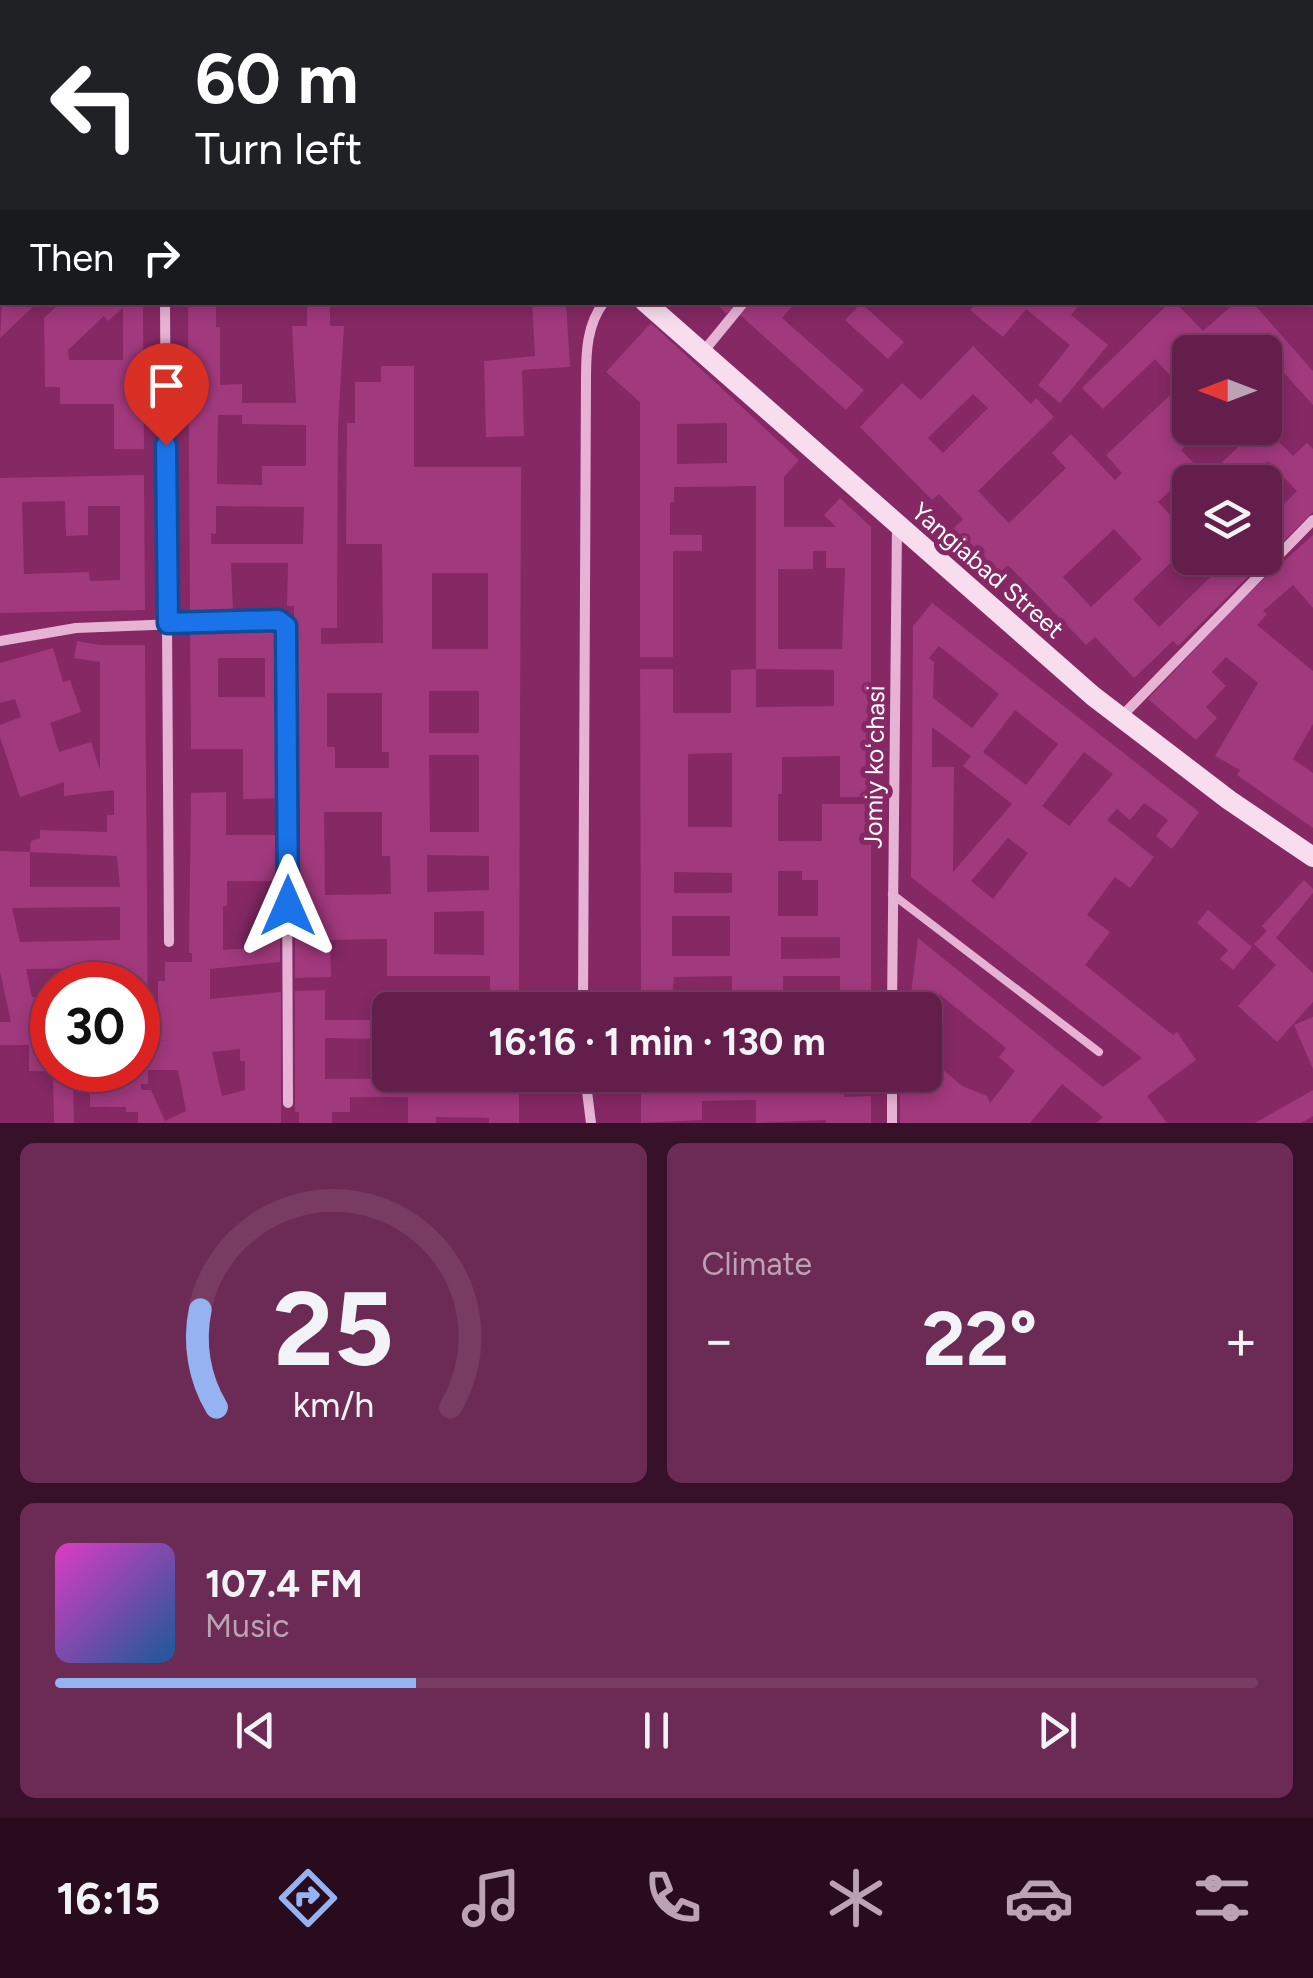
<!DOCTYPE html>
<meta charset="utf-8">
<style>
:root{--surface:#641e4b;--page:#6c2b55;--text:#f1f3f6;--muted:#bba2b5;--line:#783c63;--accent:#95b2f1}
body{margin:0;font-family:Figtree,sans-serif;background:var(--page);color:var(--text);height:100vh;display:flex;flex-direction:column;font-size:38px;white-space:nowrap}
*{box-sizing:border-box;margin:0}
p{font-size:32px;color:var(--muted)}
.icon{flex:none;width:55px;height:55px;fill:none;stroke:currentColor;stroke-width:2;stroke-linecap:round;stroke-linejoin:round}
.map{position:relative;height:1123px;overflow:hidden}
.sheet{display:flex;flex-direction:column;gap:20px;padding:20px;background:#371029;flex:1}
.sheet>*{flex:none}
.hud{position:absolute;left:0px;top:0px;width:1315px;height:305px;box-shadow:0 5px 15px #0003,0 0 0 2px var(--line);background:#202124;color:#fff;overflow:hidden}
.needle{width:65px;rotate:270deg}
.controls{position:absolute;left:1172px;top:335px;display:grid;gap:20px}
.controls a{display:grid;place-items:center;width:110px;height:110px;border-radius:15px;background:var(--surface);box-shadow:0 5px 15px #0003,0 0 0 2px var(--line);font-size:50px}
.speed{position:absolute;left:30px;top:962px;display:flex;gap:20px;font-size:50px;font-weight:700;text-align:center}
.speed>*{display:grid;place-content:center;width:130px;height:130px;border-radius:50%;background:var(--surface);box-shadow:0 5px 15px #0003,0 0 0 2px var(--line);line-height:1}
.speed .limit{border:15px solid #d22;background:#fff;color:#111}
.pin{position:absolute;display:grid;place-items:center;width:85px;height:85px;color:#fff;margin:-102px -42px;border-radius:50% 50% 50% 0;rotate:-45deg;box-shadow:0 0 10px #0007}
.pin .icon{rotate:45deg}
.me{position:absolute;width:110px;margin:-55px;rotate:0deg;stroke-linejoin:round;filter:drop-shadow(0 0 8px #0008)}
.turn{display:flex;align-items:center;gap:35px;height:210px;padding:0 30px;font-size:45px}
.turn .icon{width:130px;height:130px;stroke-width:2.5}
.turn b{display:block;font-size:70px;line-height:85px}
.then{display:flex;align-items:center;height:95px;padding:0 30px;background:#0003;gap:20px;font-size:38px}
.big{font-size:75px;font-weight:700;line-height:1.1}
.sheet .card{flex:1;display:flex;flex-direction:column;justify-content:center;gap:15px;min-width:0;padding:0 35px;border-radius:15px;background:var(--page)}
.sheet .dial{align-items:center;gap:0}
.dial svg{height:260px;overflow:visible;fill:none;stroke:var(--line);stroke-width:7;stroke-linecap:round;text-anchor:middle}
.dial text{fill:var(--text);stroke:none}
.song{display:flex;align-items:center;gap:30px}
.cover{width:120px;height:120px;border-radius:15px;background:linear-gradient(135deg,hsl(310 70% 55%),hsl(210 70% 35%))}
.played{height:10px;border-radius:5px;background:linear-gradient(90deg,var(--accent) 30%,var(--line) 30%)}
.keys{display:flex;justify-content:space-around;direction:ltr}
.heat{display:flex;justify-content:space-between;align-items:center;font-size:55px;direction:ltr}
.sheet .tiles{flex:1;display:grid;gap:20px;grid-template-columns:1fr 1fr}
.card:last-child{grid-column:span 2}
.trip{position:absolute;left:372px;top:992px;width:570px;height:100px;border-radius:15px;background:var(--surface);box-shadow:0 5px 15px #0003,0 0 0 2px var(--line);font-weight:700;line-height:100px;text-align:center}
.tabs{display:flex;height:160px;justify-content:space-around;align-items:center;background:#280c1e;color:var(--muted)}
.tabs .icon{width:70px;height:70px}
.tabs .selected{color:var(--accent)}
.tabs b{font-size:45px;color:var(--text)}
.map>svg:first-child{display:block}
</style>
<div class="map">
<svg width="1313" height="1123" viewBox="0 0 1313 1123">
<rect width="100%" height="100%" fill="#852864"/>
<g fill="#a1397d" fill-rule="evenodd">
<polygon points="2,302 38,302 0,338"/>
<path d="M61,302H143L144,449H114V404H60V387H45L44,318ZM123,308V360H69L68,350L104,316L108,321Z"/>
<path d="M188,302H216V327H220V385L242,384V403H296L292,326H307V302H330V326H344L338,425L337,628H321V644L383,643L382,544H346L347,423H355V382H381V366H414V467H521L519,1010H490V976H387V939L330,940L331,977L295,978L294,606H287L288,563H231L233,609L190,611ZM218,415H242V424L306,425V466H262V485L217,484ZM216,506L304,507L303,544H211V533L216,534ZM432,573H488V649H432ZM429,691H479V733H429ZM327,693H382V752H389V768H335V747H327ZM429,755H479V832H430ZM324,812H382V856H390L391,894L325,895ZM427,855L489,856V890L427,892ZM484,911V955L434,954V912Z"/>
<polygon points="532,302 566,302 570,367 522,370 524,436 486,437 484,361 535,356"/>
<polygon points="716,302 740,302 726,314"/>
<polygon points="751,302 796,302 782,318 864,390 846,410 740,315"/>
<polygon points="976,302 1082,302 1071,315 1108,345 1060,403 1038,385 1070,345 1026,309 1003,337 970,310"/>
<path d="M1170,302H1175L1203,331L1236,302H1252L1313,371V405L1259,345L1250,352H1190V428H1205L1181,450L1212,482H1190V505L1173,488L1158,502L1190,535V544L1133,599L1159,627L1223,565L1216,558H1265V523L1297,491L1268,461L1246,482H1216L1223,476L1215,469L1258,428H1265L1293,456L1307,443L1313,449V512L1178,646L1173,641L1134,678L1095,637L1086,645L1008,565L997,575L953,529L963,519L939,494L932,500L860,427L902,383L921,400L973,346L1031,404L1036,398L1054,417L978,491L1009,523L1066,468L1052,453L1071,434L1115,480L1122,473L1106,455L1180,386L1155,359L1103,409L1082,388ZM973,394L988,408L943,453L928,438ZM1114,529L1142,559L1091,607L1063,577Z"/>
<polygon points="861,303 904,342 888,359 845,320"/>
<path d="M651,323L799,460L784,477V527H836L824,515L840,498L871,527V797H840V756L782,757V794H778V841H822V804H871V1010H840V976H783V1010H732V976L674,977L671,1010H641L640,669H673V713H731V670L756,669V707L834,706V670L756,669V486L674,487V502H670V535H702V551H673V657H640V402L606,372ZM727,423V463L677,464V424ZM813,551H826V568H845L842,649H778V569H813ZM732,753V827H688V754ZM778,871H802V880H818V916H778ZM674,872L732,873V893H674ZM672,916H730V956H672ZM781,937H840V958L781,959Z"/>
<path d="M144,475L145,610L0,613V478ZM65,501L66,536L88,535V506H120V580L90,581L89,572L24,574L22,502Z"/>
<polygon points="1313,535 1313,608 1293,585 1263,611 1267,614 1257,625 1313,671 1313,724 1293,759 1313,773 1313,828 1237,775 1240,770 1215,756 1258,683 1226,657 1212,672 1226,686 1206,707 1217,718 1196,740 1148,699 1246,595"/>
<path d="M932,603L1199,812L1172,849L1156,836L1168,820L1144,803L1130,820L1117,809L1107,820L1154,857L1130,888L1115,877L1087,915L1110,932L1085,965L1173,1035L1177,1032L1196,1060L1147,1096L1167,1123H1096L1103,1117L1062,1084L1030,1123H900V1075H925V1054L962,1086L987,1096L990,1103L1015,1071L999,1057L1006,1048L939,994L926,1010H909L918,938L1103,1087L1142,1058L911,877L913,626ZM939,646L999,694L972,728L933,698L934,662L929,658ZM1015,710L1058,744L1026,785L983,752ZM932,727L971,756L963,766L1012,804L953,872L954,767H932ZM1084,752L1113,774L1069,826L1042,806ZM1008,838L1028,853L993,899L971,881Z"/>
<path d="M280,632V798L243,799V749H191L190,633ZM218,658H265V697H218Z"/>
<path d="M77,641L100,645H145L148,1027H158V981H165V962H192V953H189L191,793L226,792V835H280V881H227V906H223V950L251,948L250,930H280V962L210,969V999L281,992V1123H138V1112H126V1107H90V1084H115V1070H138V985H114V968L26,969L32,997H52V1071H29V1045H0V1022H11L0,972V851L30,852V887H120L117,856L30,852L31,841L40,838V830L107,832V815H114V790L64,796V782L20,797L0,737V725L21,717L15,699L0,703V663L53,648L63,682L70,680L81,712L50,723L59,752L91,742L100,770V662L74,658ZM120,907V940L20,942L12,908ZM240,1049V1061H245V1090L222,1096L212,1052ZM148,1070H178L186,1111L165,1121L151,1090H141V1084H148Z"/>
<polygon points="1304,880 1313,889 1313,893 1276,938 1313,973 1313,1002 1277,1042 1238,1006 1276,965 1254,944 1267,931 1262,926"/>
<polygon points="1208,910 1252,947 1233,970 1220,959 1228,950 1197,923"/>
<path d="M325,990V1020H390V1075H446V1084L490,1085V1075H519V1123H489V1118L436,1117V1123H408V1097H350V1112H332V1123H299V1112H295V991ZM325,1038L384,1039V1079H325Z"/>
<polygon points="1313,1017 1313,1069 1294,1025"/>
<polygon points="53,1071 73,1071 74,1123 54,1123"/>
<polygon points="641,1075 672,1075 672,1081 731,1079 731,1075 812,1075 812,1082 844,1081 844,1097 871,1096 871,1123 826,1123 826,1120 756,1123 756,1100 702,1101 702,1120 641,1123"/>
<polygon points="1313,1090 1313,1116 1301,1123 1255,1123"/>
</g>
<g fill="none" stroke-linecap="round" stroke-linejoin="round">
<g stroke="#e7b3d5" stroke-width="8">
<polyline points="0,163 2,160"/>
<polyline points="892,894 1099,1052"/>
</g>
<g stroke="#e7b3d5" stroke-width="10">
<polyline points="574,0 575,2"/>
<polyline points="178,2 181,0"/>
<polyline points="811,2 815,0"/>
<polyline points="1002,2 1006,0"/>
<polyline points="1295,2 1295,0"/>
<polyline points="0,111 2,113"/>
<polyline points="165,302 169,942"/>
<polyline points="703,352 744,302"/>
<polyline points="0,641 76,628 278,620 286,626 288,1103"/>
<polyline points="1121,717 1313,520"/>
<path d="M583,1010L586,378C586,352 587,324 604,302"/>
<polyline points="892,1010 897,525"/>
<polyline points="585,1075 591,1123"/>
<polyline points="892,1075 892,1123"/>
</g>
<g stroke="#f7dded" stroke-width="20">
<polyline points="334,0 337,2"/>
<polyline points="645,302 1093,696 1229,800 1313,857"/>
</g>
</g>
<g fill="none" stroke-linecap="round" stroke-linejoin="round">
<defs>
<polyline id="route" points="166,445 168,623 278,620 286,626 288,906"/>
</defs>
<use href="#route" stroke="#114b97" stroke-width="25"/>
<use href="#route" stroke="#1a73e8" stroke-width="18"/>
</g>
<g text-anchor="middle" stroke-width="10" stroke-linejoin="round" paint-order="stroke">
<g font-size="25" fill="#fff" stroke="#852864">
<text transform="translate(988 570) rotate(41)" y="9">Yangiabad Street</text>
<text transform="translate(874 767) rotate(-89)" y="9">Jomiy koʻchasi</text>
</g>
</g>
</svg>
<div class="controls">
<a><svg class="needle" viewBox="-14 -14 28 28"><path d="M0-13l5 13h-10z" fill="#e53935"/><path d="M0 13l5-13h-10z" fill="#bba2b5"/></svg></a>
<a><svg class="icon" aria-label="layers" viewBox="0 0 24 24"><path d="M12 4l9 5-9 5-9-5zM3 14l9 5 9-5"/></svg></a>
</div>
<div class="speed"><div class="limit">30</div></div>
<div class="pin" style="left:166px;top:445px;background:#d93025"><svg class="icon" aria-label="arrive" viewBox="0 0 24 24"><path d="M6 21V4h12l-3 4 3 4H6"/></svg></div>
<svg class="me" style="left:288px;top:906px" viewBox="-20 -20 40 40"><path d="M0-17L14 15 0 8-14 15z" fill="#1a73e8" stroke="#fff" stroke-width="4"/></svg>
<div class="trip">16:16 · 1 min · 130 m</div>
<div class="hud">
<div class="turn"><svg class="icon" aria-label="left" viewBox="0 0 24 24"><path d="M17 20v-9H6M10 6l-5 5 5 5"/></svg><div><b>60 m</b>Turn left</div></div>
<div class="then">Then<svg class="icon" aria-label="right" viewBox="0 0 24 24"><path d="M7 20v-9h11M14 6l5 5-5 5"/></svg></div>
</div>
</div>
<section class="sheet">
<div class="tiles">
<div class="card dial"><svg viewBox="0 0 100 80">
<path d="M14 69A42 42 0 1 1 86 69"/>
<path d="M14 69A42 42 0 0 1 9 39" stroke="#95b2f1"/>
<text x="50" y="56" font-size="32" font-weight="700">25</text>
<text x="50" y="72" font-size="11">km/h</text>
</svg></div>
<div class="card"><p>Climate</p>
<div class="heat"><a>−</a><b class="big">22°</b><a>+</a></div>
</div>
<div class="card">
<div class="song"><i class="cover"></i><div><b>107.4 FM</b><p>Music</p></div></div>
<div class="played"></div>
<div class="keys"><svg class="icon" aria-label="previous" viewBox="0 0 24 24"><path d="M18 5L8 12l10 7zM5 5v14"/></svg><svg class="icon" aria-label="pause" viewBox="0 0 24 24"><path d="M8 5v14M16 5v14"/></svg><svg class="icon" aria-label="next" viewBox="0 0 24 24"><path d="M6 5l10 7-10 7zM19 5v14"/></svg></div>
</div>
</div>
</section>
<nav class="tabs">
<b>16:15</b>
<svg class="icon selected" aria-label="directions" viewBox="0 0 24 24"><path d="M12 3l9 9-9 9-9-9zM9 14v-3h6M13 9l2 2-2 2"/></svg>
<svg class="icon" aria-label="music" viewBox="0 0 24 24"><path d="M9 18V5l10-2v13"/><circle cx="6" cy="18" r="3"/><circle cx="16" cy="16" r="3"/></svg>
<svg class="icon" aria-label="phone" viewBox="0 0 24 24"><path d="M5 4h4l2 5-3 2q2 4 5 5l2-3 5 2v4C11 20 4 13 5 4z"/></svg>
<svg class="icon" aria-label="climate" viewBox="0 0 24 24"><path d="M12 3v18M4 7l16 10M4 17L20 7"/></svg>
<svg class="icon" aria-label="car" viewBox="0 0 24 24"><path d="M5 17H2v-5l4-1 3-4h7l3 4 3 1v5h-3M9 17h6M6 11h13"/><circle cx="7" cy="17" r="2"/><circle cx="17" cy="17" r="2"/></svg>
<svg class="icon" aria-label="filters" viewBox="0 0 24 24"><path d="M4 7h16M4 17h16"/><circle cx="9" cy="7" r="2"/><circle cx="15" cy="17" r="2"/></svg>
</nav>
